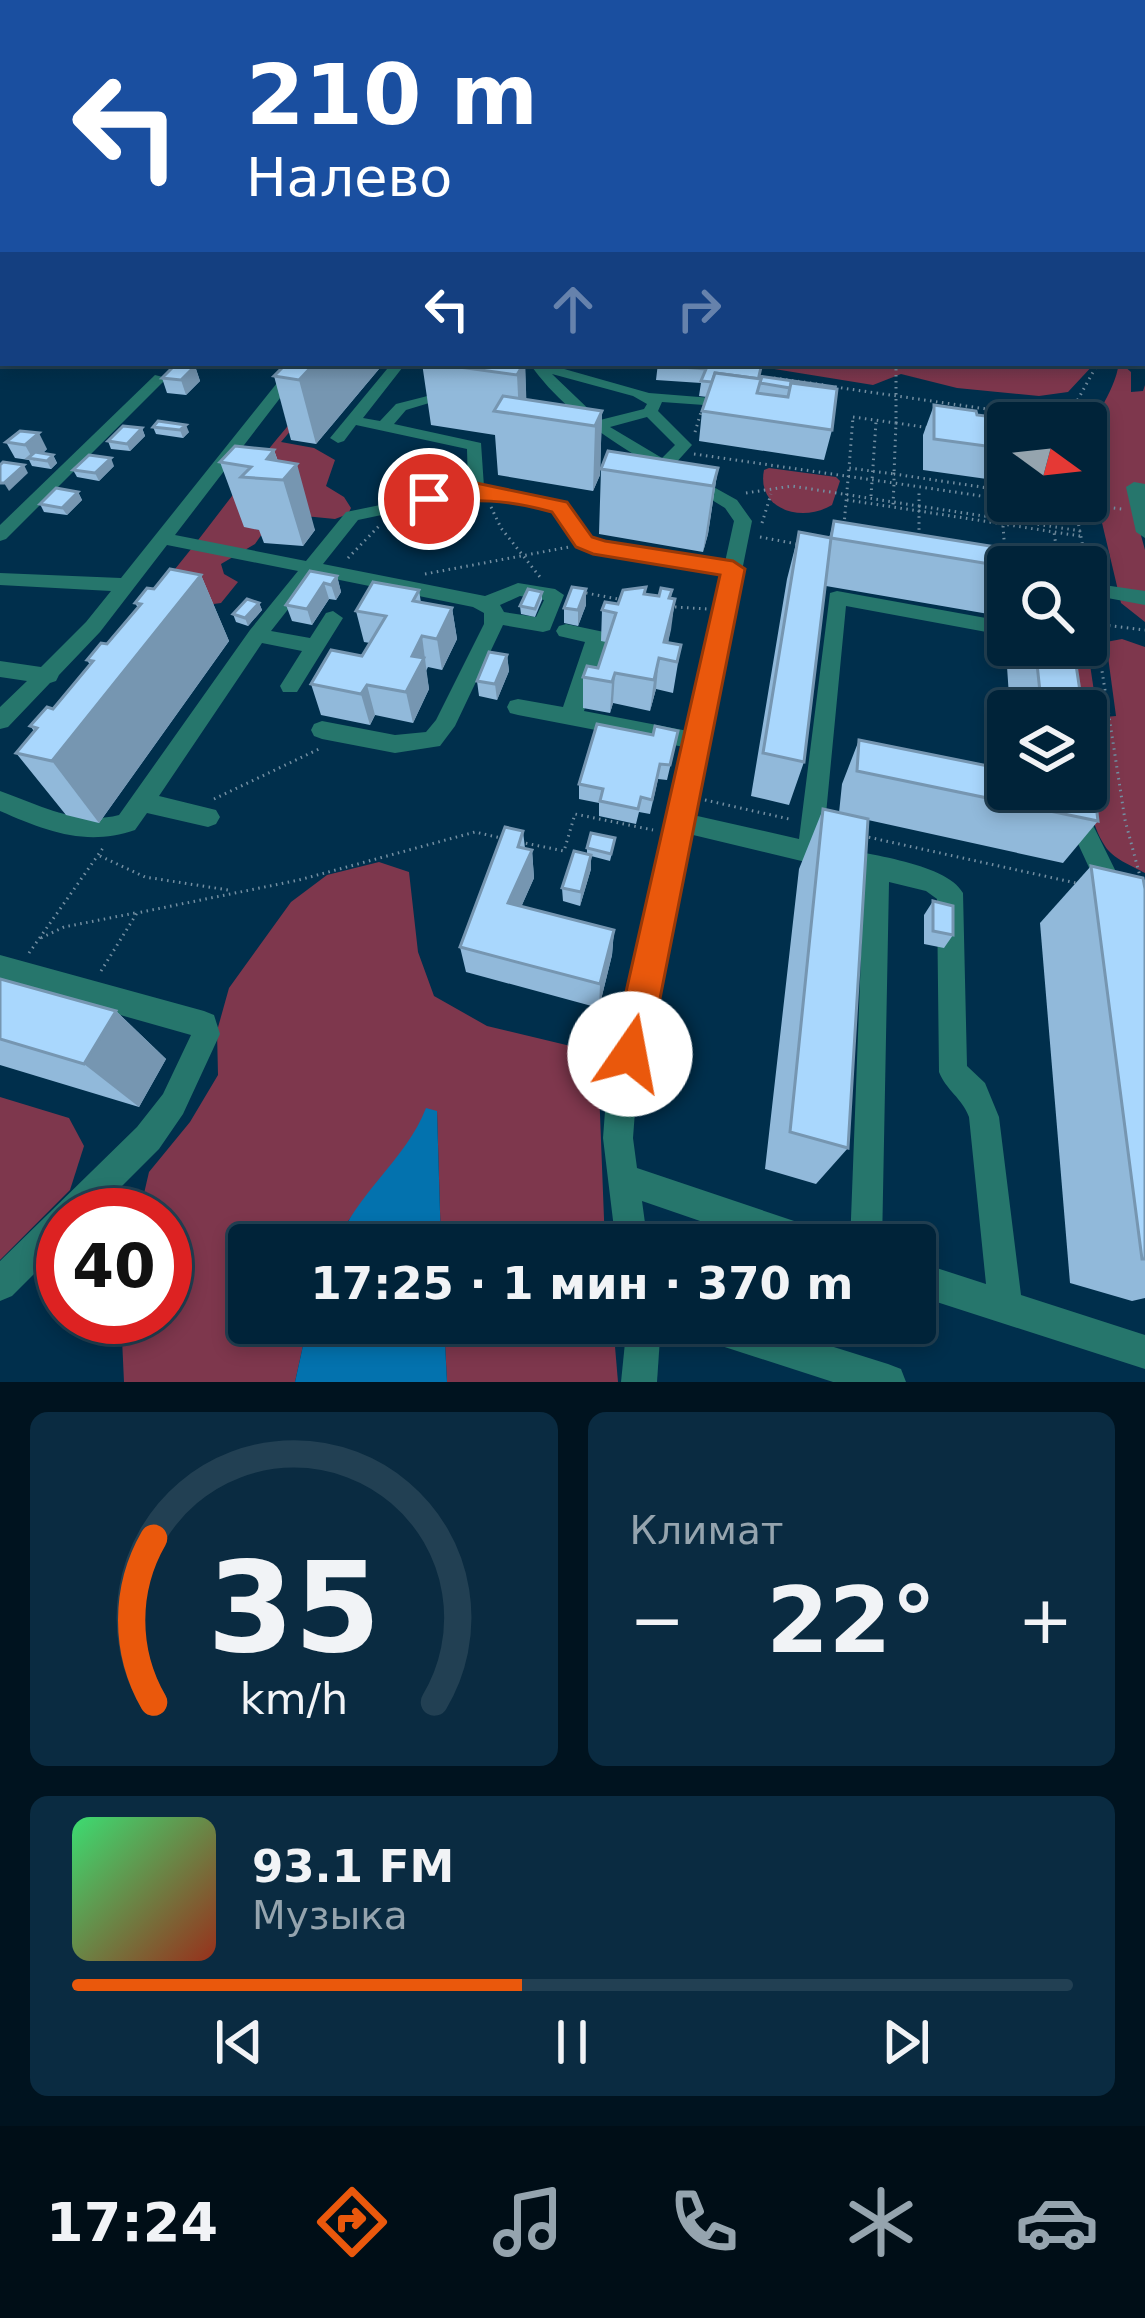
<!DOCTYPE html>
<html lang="ru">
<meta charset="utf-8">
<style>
:root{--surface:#002339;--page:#0a2b41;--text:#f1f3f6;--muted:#95a4ae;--line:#224053;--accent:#ea580c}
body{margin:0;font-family:"DejaVu Sans",sans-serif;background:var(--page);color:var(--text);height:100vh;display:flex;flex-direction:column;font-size:45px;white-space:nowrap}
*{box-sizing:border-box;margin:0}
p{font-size:39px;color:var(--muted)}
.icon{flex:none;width:66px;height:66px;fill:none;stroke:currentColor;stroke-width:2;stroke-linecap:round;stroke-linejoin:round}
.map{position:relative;height:1382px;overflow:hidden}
.drawer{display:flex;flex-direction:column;gap:30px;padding:30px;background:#00131f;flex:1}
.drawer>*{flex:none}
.hud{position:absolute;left:0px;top:0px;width:1146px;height:366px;box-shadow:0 6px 18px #0003,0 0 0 3px var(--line);background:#1a4fa0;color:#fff;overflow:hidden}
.needle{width:78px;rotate:105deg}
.tools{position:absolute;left:987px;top:402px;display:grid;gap:24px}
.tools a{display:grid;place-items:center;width:120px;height:120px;border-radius:12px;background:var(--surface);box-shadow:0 6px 18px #0003,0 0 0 3px var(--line);font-size:60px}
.speed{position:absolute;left:36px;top:1188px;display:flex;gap:24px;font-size:60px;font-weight:700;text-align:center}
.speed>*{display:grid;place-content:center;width:156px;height:156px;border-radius:50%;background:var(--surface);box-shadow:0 6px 18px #0003,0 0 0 3px var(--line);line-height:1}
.speed .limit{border:18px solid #d22;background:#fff;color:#111}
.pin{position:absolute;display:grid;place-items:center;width:102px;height:102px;color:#fff;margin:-51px;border:6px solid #fff;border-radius:50%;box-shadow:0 3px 12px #0007}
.me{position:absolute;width:132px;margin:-66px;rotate:12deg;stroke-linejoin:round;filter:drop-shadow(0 0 9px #0008)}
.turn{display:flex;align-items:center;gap:42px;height:252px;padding:0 48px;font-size:54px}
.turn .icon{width:156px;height:156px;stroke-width:2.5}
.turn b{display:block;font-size:84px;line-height:102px}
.lanes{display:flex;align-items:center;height:114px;padding:0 48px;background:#0003;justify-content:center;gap:60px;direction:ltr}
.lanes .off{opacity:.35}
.big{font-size:90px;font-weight:800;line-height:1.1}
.drawer .widget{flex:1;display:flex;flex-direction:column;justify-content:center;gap:18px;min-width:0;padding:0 42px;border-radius:18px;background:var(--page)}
.drawer .dial{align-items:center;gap:0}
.dial svg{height:312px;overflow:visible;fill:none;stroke:var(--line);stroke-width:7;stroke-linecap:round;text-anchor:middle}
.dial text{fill:var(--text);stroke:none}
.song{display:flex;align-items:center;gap:36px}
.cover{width:144px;height:144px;border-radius:18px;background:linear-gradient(135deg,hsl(140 70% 55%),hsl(10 70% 35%))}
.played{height:12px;border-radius:6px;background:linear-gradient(90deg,var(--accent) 45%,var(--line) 45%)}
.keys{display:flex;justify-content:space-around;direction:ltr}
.heat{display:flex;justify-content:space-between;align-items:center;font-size:66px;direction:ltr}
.drawer .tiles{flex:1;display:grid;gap:30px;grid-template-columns:1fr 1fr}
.widget:last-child{grid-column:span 2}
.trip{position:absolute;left:228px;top:1224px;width:708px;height:120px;border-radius:12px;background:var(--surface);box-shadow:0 6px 18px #0003,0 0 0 3px var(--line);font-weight:800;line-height:120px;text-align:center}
.dock{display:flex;height:192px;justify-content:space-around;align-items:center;background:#000e17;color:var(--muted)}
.dock .icon{width:84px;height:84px}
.dock .on{color:var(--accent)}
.dock b{font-size:54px;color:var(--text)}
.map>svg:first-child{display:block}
</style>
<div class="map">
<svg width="1145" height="1382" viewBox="0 0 1145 1382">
<rect width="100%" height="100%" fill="#002f4c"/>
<g fill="#7e374d">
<path d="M348,363L281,442L314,448L335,460L326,486L344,497L351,508L348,514L335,519L284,514L244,526L264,531L255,544L221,564L224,574L238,582L221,603L206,605L162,585C224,511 277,428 348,363Z"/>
<polygon points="737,363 1095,363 1068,392 1039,396 957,388 901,374 873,385"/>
<path d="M1124,366L1131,372V392L1143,391L1145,385V485L1128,488L1145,550V622L1121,603L1094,489C1064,440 1109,412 1118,368Z"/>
<path d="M769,468L836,477L840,481L832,505C802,523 756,510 764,470Z"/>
<path d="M1086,638L1095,698L1105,717L1116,716L1106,642L1122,639L1145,647V873C1132,866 1112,858 1105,846C1081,809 1086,753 1086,711H1075L1064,645H1086Z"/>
<polygon points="379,862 409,872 418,952 434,996 487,1026 583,1049 598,1062 605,1245 441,1245 437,1111 344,1226 337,1245 249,1245 249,1323 308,1323 295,1382 124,1382 121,1317 165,1317 165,1215 139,1215 149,1172 190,1122 218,1075 217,1031 229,988 291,902 327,875"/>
<polygon points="0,1097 69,1118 84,1146 70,1190 0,1260"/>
<polygon points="444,1323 613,1323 618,1382 447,1382"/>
</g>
<g fill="#0372ae">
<path d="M426,1108L437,1111L441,1245H337C356,1193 406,1160 426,1108Z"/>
<polygon points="308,1323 444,1323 447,1382 295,1382"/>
</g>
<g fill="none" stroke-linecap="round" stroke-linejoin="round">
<g stroke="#738fa2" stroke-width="3" stroke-dasharray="1.5 4.5" stroke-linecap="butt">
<polyline points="896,363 896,423 930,428"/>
<polyline points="774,378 825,385"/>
<polyline points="835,387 1021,414"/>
<polygon points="853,417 896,423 894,474 849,468"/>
<polyline points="1066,421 1098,363"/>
<polyline points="695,432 701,412"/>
<polyline points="694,454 894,483 893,505"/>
<polyline points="427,485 459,464"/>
<polyline points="1008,491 894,474 894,483 1008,500"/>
<polyline points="746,493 792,486 919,506 919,489"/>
<polyline points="871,496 876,422"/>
<polyline points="847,500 919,511 919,534"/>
<polyline points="1013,501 1076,510"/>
<polyline points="1049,501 1052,523"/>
<polyline points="1074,501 1088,573"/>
<polyline points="1078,504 1122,509"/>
<polyline points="491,507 501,528 540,577"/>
<polyline points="762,523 771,494"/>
<polyline points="844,525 849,468"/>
<polyline points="1003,526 1005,552"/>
<polyline points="1080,536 919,511 919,506 1081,531"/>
<polyline points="760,537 797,544"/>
<polyline points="348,558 379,526"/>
<polyline points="1026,561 1059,567 1054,532"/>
<polyline points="425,574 569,547"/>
<polyline points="586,593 618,599"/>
<polyline points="1092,606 1125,820 1141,880"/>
<polyline points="675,607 707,609"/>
<polyline points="1097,624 1145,630"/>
<polyline points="214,799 319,749"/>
<polyline points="705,800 789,819"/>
<polyline points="863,836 1076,883"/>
<polyline points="520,842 564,851 575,814 653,830"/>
<polyline points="100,856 145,877 228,890"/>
<polyline points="41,938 64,927 135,913"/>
<polyline points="29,953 103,848"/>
<polyline points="101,971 137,913 299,880 475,832 505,839"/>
</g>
<g fill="#26766c" fill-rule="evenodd">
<rect x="1143" y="211" width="2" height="6"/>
<polygon points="1143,285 1145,286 1145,294 1143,293"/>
<path d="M293,363H307L175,535L306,561L346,512L468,487L467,449L356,425L344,441L338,443L330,438L392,363H406L363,418L380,421L396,404L459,388V394L406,410L394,424L481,443L484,487L565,503L590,537L725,562L734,521L725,508C654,464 577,431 529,363H543L649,393L737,400L739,403L732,407L662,402L658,411L692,445L674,465L737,500L752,521L693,815L799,839L830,593L837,591L1008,622V636L846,606L823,845C858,853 946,862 963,893L967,1066L985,1083L999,1117L1021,1295L1145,1335V1369L915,1295V1261L986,1284L969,1117C962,1098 946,1090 939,1072L937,899L926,891L889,882L882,1245H850L864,876L689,834L636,1098L633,1138L637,1168L818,1229L830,1233L834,1245H770L642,1201L648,1245H616L603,1138L606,1098L684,747L518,715L510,713L507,707L510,701L518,699L563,707L585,642L559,636L556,631L559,626L566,624L604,632L607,637L584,711L688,731L722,574L578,546L553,511L476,495L358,520L323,564L485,596L518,583L555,589L564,595L550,630L543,632L503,625L455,726L440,746L395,753L322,739L314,736L311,730L314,724L322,721L395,735L426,732L436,720L484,624V613L473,607L315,575L271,631L310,638L326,613L333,611L343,618L297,692H283L280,686L302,651L262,643L159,796L216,810L220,817L216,824L208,827L147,813L135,830C86,847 46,831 0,811V791C40,805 76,826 119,815L250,630L298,571L167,545L100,632L59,675L56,681L50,683L8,727L0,729V707L27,681L0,677V661L41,667L86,622L111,591L0,585V573L121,578ZM552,374L633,396L647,404L644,409L600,420ZM647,417L675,445L662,458L610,427ZM520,596L544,600L536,617L504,612L500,605Z"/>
<polygon points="155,375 167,378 6,539 0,541 0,525"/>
<polygon points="1134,482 1145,484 1145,538 1136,532 1126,487"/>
<polygon points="1090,583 1145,591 1145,605 1086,594 1086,584"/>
<polygon points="1080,812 1088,815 1122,884 1126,892 1122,900 1113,903 1104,900 1068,822 1072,815"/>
<polygon points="0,955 204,1011 214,1015 220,1034 183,1114 159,1149 93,1215 63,1215 63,1245 12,1296 0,1301 0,1261 137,1127 163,1094 191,1035 0,981"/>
<polygon points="627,1323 661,1323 657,1382 621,1382"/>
<polygon points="686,1323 757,1323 888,1364 901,1369 906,1382 833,1382 703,1340 691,1335"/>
</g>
</g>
<g fill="#91b9da">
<polygon points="287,363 384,363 316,444 291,440 274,376"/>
<polygon points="422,363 525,363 526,399 602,411 600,475 593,491 498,475 495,435 431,425"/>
<polygon points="658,363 835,387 832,430 824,460 699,441 702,411 707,397 699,396 701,383 656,380"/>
<polygon points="195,366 200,381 186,395 167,393 162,378"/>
<polygon points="934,405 977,415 1016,421 1021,409 1064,415 1008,423 1008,482 923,470 923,435"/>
<polygon points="153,427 189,432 183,438 156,434"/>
<polygon points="142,428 145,436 130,451 111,449 108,441"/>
<polygon points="6,442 47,449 42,454 53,455 57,463 51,469 32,466 29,460 15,458"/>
<polygon points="274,450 278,461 315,530 303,546 264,543 259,530 244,527 220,462"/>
<polygon points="114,466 99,481 77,477 73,470"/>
<polygon points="718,468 708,534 703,552 599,534 601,469"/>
<polygon points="78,492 82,500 67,515 44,512 40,504"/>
<polygon points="834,521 1008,567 1008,614 1006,617 826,586 804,762 789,805 751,796 787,579 799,532 829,538"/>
<polygon points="201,575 229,641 99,823 66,815 16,753 34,731 30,726 53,709 90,665 87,660 107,644 138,608 135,603 154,589"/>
<polygon points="337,576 341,592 336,600 329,599 312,625 292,621 286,605"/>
<polygon points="419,590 421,603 452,608 457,639 442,670 428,667 426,671 429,689 413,723 375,715 370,725 321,715 311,684 362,656 370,643 364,642 356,611"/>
<polygon points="672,590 671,598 675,599 668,643 681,645 673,693 656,689 650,711 613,703 610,713 583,708 583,677 598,668 606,642 601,641 602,610 645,594 659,596"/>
<polygon points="542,592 542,600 535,617 521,614 520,606"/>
<polygon points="259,603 262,610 248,626 236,622 233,614"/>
<polygon points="586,605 578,626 564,623 564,608"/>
<polygon points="1008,632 1008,645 1073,645 1083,711 1010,711 1005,637"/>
<polygon points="507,655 509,671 497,700 479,696 477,681"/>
<polygon points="859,740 1098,821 1063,863 868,820 848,1148 816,1184 765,1169 799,869 823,809 839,813 842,784"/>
<polygon points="675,746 667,780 658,779 650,814 639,812 636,824 599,816 599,803 579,799 579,784"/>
<polygon points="523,831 525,848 532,850 534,878 521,907 614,930 612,955 599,1008 466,972 460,947"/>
<polygon points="614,845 610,861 591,856 591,869 580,906 563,901 562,888 587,854 587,848"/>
<polygon points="1091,866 1145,889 1145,1298 1132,1301 1070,1283 1040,923"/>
<polygon points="933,901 953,935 944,948 924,944 924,915"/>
<polygon points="0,979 116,1011 166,1059 139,1107 0,1065"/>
</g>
<g fill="#7696b1">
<polygon points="315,363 384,363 316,444 299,380"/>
<polygon points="525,363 527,416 519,415 517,375"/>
<polygon points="195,366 200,381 186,395 181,380"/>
<polygon points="602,411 600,475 593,491 595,426"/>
<polygon points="186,425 189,432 183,438 180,430"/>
<polygon points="142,428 145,436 130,451 127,444"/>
<polygon points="39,433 47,449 34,461 25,445"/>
<polygon points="274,450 284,480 297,464 315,530 303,546 283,480 267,459"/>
<polygon points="53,455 57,463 51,469 47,461"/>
<polygon points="111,458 114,466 99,481 95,473"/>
<polygon points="24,465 28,473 9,491 4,483"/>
<polygon points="718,468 708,534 703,552 713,486"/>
<polygon points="78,492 82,500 67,515 62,508"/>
<polygon points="201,575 229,641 99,823 52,761"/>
<polygon points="337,576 341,592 336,600 331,585"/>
<polygon points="324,583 329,599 312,625 307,609"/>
<polygon points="586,589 586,605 578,626 578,610"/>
<polygon points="675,599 671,630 664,659 664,642"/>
<polygon points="259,603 262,610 248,626 245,618"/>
<polygon points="452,608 457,639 442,670 437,639"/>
<polygon points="422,636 429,689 413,723 406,692 412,656"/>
<polygon points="507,655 509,671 497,700 495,684"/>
<polygon points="659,658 656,689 650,711 654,680"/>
<polygon points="615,673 613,703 610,713 612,682"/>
<polygon points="367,685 375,715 370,725 361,694"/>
<polygon points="532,850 534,878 511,930 508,903"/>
<polygon points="591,855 591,869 580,906 581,892"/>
<polygon points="614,930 612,955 599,1008 600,984"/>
<polygon points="116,1011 166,1059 139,1107 84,1064"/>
</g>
<g fill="#a9d7fd" stroke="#7696b1" stroke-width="3">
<polygon points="287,363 315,363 299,380 274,376"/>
<polygon points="430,363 524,363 517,375"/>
<polygon points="658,363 762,363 759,376 835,387 834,389 791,383 790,388 760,383 761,379 715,373 712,382 701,381 706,369 657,365"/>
<polygon points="176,364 195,366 181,380 162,378"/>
<polygon points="715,373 761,379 757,393 788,397 791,383 837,389 832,430 702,411"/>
<polygon points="503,396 602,411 595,426 494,411"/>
<polygon points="934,405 976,411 977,415 1023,421 1021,409 1064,415 1066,423 1008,423 1008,449 934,439"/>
<polygon points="158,421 186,425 180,430 153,427"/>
<polygon points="123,426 142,428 127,444 108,441"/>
<polygon points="20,431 39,433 25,445 6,442"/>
<polygon points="235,446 274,450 267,459 297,464 283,480 241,477 251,467 220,462"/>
<polygon points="608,451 718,468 713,486 601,469"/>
<polygon points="35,452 53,455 47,461 28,458"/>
<polygon points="89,455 111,458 95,473 73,470"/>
<polygon points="3,462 24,465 4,483 0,483 0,465"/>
<polygon points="56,488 78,492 62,508 40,504"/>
<polygon points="834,521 1028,552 1030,567 1008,567 831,538"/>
<polygon points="799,532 831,538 804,762 763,753"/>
<polygon points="170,569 201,575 52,761 16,753 37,728 30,726 47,707 53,709 93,661 87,660 101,643 107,644 141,604 135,603 147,588 154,589"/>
<polygon points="310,571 337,576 331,585 324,583 307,609 286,605"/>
<polygon points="373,582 419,590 413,601 452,608 437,639 422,636 412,656 424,658 406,692 367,685 361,694 311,684 331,650 362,656 386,616 356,611"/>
<polygon points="572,587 586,589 578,610 564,608"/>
<polygon points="646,587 644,594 659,596 661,588 672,590 669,598 675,599 664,642 681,645 677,662 659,658 654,680 615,673 612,682 583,677 587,666 598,668 616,613 602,610 605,602 618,604 623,590"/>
<polygon points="528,589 542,592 535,609 520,606"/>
<polygon points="247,599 259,603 245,618 233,614"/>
<polygon points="1035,645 1073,645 1083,711 1042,711"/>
<polygon points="489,652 507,655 495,684 477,681"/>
<polygon points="597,724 653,735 655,726 678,731 670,765 660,764 652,800 641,797 638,809 600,801 603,789 579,784"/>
<polygon points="859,740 1008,770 1008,789 1086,789 1086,786 1094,788 1098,821 857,771"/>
<polygon points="823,809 868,819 848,1148 790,1132"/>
<polygon points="505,827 523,831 518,847 532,850 508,903 614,930 600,984 460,947"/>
<polygon points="591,833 615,838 611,854 587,848"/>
<polygon points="574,851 591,855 581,892 562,888"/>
<polygon points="1091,866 1143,878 1145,889 1145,1259 1142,1259"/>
<polygon points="933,901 953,906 953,935 933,931"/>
<polygon points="0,979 116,1011 84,1064 0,1039"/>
</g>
<linearGradient id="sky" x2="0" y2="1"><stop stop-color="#001a2a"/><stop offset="0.49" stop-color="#264d6c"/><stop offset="1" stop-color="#264d6c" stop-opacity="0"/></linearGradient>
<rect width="1145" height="380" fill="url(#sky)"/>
<path fill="#ea580c" stroke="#983908" stroke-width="3" d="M476,483L567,502L592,537L605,541L733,561L745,569L649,1054L643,1067L630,1073L617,1067L612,1054L720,575L593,554L576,547L552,512C508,500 473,497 429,506L418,499L421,494Z"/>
</svg>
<div class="tools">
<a><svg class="needle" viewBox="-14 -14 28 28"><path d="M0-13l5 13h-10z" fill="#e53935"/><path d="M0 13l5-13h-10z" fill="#95a4ae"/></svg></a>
<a><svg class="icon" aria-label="search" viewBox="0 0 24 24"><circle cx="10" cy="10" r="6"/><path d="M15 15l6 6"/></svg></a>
<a><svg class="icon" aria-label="layers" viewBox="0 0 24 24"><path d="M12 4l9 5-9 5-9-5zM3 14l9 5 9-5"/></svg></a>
</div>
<div class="speed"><div class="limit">40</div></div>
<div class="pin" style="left:429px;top:499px;background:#d93025"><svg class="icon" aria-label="arrive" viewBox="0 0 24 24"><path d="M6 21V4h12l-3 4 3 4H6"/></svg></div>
<svg class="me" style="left:630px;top:1054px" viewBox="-20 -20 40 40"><circle r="19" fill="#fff"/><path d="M0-13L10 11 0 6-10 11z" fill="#ea580c"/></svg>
<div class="trip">17:25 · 1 мин · 370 m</div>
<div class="hud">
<div class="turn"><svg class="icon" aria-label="left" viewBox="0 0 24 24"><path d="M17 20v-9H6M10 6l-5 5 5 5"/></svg><div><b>210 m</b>Налево</div></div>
<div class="lanes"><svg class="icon" aria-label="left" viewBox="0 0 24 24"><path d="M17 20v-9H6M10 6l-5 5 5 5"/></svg><svg class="icon off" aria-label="ahead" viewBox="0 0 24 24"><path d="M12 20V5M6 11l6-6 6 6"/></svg><svg class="icon off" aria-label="right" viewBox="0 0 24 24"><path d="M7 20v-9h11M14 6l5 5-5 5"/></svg></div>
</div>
</div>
<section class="drawer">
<div class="tiles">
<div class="widget dial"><svg viewBox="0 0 100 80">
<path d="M14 69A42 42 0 1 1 86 69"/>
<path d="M14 69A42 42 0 0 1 14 27" stroke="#ea580c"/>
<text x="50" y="56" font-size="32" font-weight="700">35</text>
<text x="50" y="72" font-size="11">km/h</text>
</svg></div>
<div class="widget"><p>Климат</p>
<div class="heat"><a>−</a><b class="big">22°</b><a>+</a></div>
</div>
<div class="widget">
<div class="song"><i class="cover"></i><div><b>93.1 FM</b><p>Музыка</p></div></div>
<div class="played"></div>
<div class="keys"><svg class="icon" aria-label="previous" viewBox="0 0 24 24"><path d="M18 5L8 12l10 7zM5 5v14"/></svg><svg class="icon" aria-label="pause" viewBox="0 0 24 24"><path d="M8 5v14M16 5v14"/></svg><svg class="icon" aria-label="next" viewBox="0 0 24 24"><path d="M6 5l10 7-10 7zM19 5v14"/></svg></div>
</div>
</div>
</section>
<nav class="dock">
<b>17:24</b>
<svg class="icon on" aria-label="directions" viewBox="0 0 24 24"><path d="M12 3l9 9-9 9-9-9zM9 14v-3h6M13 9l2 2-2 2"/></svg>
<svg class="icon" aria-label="music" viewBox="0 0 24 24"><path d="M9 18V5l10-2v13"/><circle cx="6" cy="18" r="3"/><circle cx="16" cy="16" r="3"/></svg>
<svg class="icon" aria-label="phone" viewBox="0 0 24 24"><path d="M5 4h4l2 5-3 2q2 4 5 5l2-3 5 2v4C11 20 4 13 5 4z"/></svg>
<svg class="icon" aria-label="climate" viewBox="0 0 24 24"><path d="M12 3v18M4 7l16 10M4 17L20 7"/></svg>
<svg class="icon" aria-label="car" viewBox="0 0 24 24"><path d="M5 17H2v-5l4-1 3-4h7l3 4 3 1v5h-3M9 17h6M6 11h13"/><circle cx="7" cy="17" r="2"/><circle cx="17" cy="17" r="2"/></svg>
</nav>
